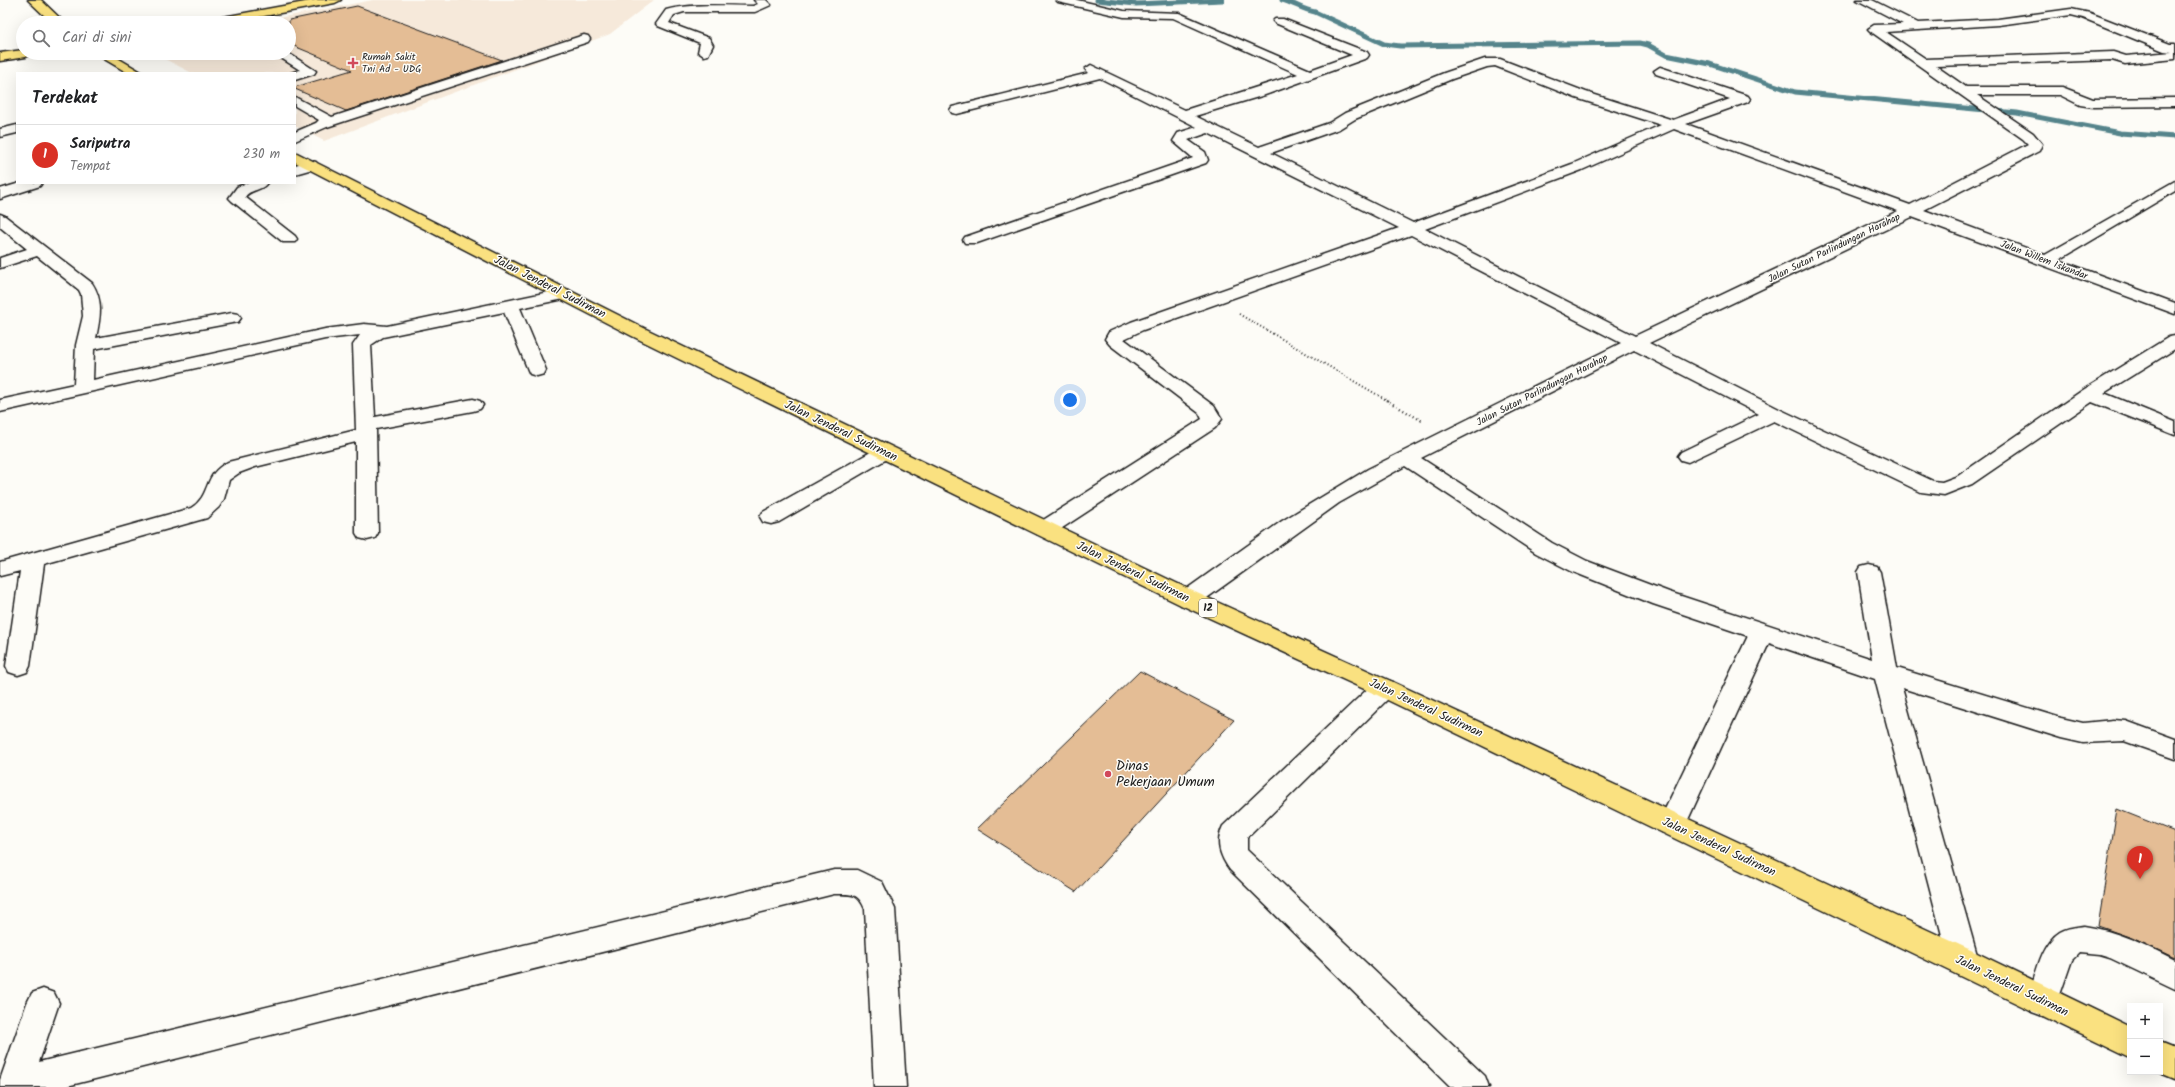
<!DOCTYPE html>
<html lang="id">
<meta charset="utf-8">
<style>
body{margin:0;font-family:Kalam,sans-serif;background:#f2f2f2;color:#202124}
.controls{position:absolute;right:12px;bottom:12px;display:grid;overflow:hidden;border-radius:0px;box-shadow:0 4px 16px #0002}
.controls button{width:36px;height:36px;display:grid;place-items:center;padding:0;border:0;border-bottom:1px solid #e0e0e0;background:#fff;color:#202124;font:20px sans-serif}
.you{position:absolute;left:1070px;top:400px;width:14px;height:14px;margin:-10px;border:3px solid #fff;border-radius:50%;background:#1a73e8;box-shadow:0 0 0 6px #1a73e833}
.badge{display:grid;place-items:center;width:26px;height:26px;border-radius:50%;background:#d93025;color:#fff;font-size:13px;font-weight:700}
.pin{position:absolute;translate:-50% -33px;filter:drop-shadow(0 1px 2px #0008)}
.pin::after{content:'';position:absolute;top:21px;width:14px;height:12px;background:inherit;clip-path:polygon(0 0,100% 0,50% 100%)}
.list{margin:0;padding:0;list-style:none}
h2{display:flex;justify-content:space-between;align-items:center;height:52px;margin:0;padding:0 16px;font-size:17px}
h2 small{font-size:13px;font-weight:400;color:#757577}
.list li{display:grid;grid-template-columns:26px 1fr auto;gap:12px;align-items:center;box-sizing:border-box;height:60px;padding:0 16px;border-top:1px solid #e0e0e0}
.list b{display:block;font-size:15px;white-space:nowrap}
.list p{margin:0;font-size:13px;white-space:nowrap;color:#757577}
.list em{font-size:13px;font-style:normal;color:#757577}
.icon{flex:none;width:22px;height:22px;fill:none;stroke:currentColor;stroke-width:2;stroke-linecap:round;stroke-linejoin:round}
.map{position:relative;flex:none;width:2175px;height:1087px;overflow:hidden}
.search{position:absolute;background:#fff;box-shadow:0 4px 16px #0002;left:16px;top:16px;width:280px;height:44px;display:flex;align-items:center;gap:10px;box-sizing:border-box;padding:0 14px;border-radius:22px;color:#757577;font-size:15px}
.panel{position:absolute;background:#fff;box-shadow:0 4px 16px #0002;left:16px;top:72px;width:280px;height:112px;border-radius:0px}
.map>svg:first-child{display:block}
</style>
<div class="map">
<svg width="2175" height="1087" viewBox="0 0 2175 1087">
<rect width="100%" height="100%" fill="#fdfcf7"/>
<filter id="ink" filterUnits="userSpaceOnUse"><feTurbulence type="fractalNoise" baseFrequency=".025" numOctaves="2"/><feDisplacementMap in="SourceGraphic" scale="8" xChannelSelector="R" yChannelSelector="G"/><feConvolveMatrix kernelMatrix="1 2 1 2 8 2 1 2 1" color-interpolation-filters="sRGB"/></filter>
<g filter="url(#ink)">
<!-- built -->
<path fill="#f6e9da" d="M373 0H654L610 34 324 141 295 126V73H192L153 53H289V23H252Z"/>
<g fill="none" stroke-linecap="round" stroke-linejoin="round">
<!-- stream -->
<g stroke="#54848b" stroke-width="5">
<path d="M1097 0 1136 4 1222 0"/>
<path d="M1282 0C1294 3 1303 10 1315 12L1384 44 1400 46 1640 43 1648 45 1666 55 1710 64 1795 92 2017 113 2120 133 2175 137"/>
</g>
</g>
<!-- building -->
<g fill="#e4bd95" stroke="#1c1c1c">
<path d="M357 6 502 60 346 111 295 89V87L352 70 289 44V20Z"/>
<path d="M1140 671 1234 720 1076 892 977 829Z"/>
<path d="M2117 809 2175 832V958L2132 938 2098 926Z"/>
</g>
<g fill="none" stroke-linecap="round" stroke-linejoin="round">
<defs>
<g id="minor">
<path d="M754 0H766L771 5 755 12H684L674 15 669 23 709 38 713 45 708 55 704 56 698 52 700 43 658 26 656 24 666 10C694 3 725 6 753 6L758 4Z"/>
<path d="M1056 0H1077L1124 11 1179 13 1310 70 1352 55 1275 23 1273 21 1275 19H1283L1367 52 1369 55 1367 58 1265 95 1195 116 1259 147 1329 123 1345 113 1444 73 1485 59H1500L1586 92 1673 120 1730 99 1656 74 1654 71 1660 67 1748 96 1750 99 1748 102 1686 124 1910 205 2028 144 2023 139 1870 31 1868 29 1874 25 1903 24 1857 0H1872L1918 23 1998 19 2071 9 2090 13 2170 44H2175V59L2125 64 2112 60 1936 66 1966 87H2062L2093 99 2175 98V106L2093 107 2080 105 2060 95H1977L2033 133 2042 144 2039 151 1924 210 2045 255 2175 181V191L2059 260 2175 303V314L1912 217 1649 343 1781 410 1933 481 1942 482 1958 476 2083 390 2169 337 2175 336V349L2104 393 2175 422V435L2092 402 1972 484 1944 495 1921 492 1774 421 1688 462 1681 460 1678 456 1681 452 1759 414 1634 350 1421 458 1552 543 1587 561 1669 592 1872 659 1858 572 1861 567 1869 565 1877 567 1880 572 1897 668 2061 718 2083 723 2113 720 2126 721 2175 739V759L2124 741 2083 743 2061 738 1902 688 1979 962 1975 972 1964 975 1953 972 1949 962 1875 679 1769 643 1686 824 1682 832 1672 835 1662 832 1658 824 1748 636 1653 604 1571 571 1536 553 1405 466 1339 503 1197 605 1189 607 1181 605 1177 599 1181 593 1282 521 1368 469 1621 343 1411 235 1143 330 1124 339 1214 406 1222 419 1215 428 1053 534 1045 536 1037 534 1034 529 1037 524 1202 419 1199 413 1110 345 1105 339 1109 332 1131 322 1399 228 1208 133 1188 140 1205 152 1208 160 1206 163 977 243H965L963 240 965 237 1193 158 1173 141 1178 133 1197 127 1100 78 957 114 952 113 950 110 952 107 1089 73 1085 69 1091 65 1185 110 1298 74 1173 18 1124 17 1058 2ZM2071 15 2083 18 2164 51 2172 52 2126 56 2113 52 1926 59 1886 32 1998 25ZM1495 66 1576 98 1661 125 1572 164 1413 223 1271 153 1339 129 1355 119 1452 79 1487 67ZM1674 129 1898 211 1635 336 1425 229 1582 170Z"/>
<path d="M584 35 588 36 590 39 588 42 327 127 295 141V132L316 123 319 120 295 106V97L332 117Z"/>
<path d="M273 53H288L316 71 314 74 295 80V73H291L300 70Z"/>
<path d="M17 125V133L0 137V129Z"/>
<path d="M311 161 316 162 318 165 316 168 295 174V165Z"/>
<path d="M20 183H42L40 186 0 199V189Z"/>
<path d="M247 183H267C262 191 250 189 245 197L295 236 297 239 295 242H283L232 201 229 198 237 187Z"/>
<path d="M0 214 5 216 92 283C104 301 100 318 96 338L232 313 238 314 241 318 238 322 232 323 94 349 93 380 325 329 364 324 387 326 563 289 569 290 572 294 569 298 520 308 546 370 544 374 537 376 530 374 528 370 504 312 383 337 371 345 375 417 473 399 480 401 483 405 480 409 473 411 376 429 378 533 375 538 367 540 359 538 356 533V442L255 467 239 473 229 480 224 499 219 507 207 518 44 564 30 666 27 672 18 675 9 672 6 666 20 571 0 576V562L191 508C212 495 202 475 228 462L356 430 353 345 360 335 325 339 0 412V400L74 384 76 345 83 316 81 294 79 290 37 256 0 268V258L27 249 0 227Z"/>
<path d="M885 446 892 448 895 452 892 456 779 522 771 524 763 522 760 517 763 512 878 448Z"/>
<path d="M1384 679 1393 682 1396 688 1393 694 1247 838V850L1485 1076 1489 1087H1450L1230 870C1220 856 1215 843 1223 826L1375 682Z"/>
<path d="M834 870H857L882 882 895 909 906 1087H874L865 909C858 892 851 894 834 894L63 1087H0V1080L27 1003 32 993 43 989 54 993 59 1003 39 1062Z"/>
<path d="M2084 926C2117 931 2146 945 2175 960V989L2110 958 2100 955 2079 953 2072 960 2054 1012 2043 1016 2032 1012 2027 1002C2035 981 2039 945 2060 932 2067 928 2076 927 2084 926Z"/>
</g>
<g id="major">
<path d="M316 0H341L335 3 226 23H201L207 20Z"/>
<path d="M23 50V53H32L26 57 0 61V53Z"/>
</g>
<g id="highway">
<path d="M28 0H41L65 23H52Z"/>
<path d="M94 53H109L143 73H128Z"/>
<path d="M295 152 644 328 1197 593 1393 682 1975 952 2130 1027V1058L1375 694 1181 605 632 336 295 162Z"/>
<path d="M2160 1042 2175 1048V1079L2158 1072H2160Z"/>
</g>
</defs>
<!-- minor casing -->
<use href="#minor" stroke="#1c1c1c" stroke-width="3"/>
<!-- major casing -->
<use href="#major" stroke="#1c1c1c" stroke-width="3"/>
<!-- highway casing -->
<use href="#highway" stroke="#1c1c1c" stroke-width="3"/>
<!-- path-far1 -->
<path stroke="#1c1c1c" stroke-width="2" stroke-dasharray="1 2.5" stroke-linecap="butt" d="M1239 314 1388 401"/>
<!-- path -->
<path stroke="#1c1c1c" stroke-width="2.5" stroke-dasharray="1 3" stroke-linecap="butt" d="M1386 400 1424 422"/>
<!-- minor -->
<use href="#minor" fill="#fdfcf7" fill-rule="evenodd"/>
<!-- major -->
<use href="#major" fill="#fae180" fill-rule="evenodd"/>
<!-- highway -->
<use href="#highway" fill="#fae180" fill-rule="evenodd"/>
</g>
</g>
<!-- markers -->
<g fill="#d1495b" stroke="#fdfcf7" stroke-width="1.5">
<path d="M351 57h4v4h4v4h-4v4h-4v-4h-4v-4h4z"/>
<circle cx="1108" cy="774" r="4"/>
</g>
<g text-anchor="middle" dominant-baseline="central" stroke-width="3" stroke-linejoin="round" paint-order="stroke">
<!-- far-poi labels -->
<g font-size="10" fill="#1c1c1c" stroke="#fdfcf7" text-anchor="start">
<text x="362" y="57">Rumah Sakit<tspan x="362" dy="12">Tni Ad - UDG</tspan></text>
</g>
<!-- far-street labels -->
<g font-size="10" fill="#1c1c1c" stroke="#fdfcf7">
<text transform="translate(1834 248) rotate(-26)">Jalan Sutan Parlindungan Harahap</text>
<text transform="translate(2044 260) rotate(21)">Jalan Willem Iskandar</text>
<text transform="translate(1542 390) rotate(-27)">Jalan Sutan Parlindungan Harahap</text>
</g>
<!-- shield labels -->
<rect fill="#fdfcf7" stroke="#605f5e" stroke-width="1" x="1199" y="599" width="18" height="18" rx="3"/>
<g font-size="11" font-weight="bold" fill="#1c1c1c">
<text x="1208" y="608">12</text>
</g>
<!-- street labels -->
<g font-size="12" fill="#1c1c1c" stroke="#fdfcf7">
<text transform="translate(550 287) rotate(27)">Jalan Jenderal Sudirman</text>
<text transform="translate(841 431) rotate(26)">Jalan Jenderal Sudirman</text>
<text transform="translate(1133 572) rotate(26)">Jalan Jenderal Sudirman</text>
<text transform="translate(1426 708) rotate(25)">Jalan Jenderal Sudirman</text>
<text transform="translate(1719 847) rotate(25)">Jalan Jenderal Sudirman</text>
<text transform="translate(2012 986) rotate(26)">Jalan Jenderal Sudirman</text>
</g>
<!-- near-poi labels -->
<g font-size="14" fill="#1c1c1c" stroke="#fdfcf7" text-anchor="start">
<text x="1116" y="766">Dinas<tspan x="1116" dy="16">Pekerjaan Umum</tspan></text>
</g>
</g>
</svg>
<div class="controls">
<button>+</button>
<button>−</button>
</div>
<div class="you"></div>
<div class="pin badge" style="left:2140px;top:879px">1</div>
<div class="search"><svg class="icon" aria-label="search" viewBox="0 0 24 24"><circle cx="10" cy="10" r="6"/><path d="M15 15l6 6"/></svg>Cari di sini</div>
<section class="panel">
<h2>Terdekat<small></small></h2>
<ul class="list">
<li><span class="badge">1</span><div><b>Sariputra</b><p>Tempat</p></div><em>230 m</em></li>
</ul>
</section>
</div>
